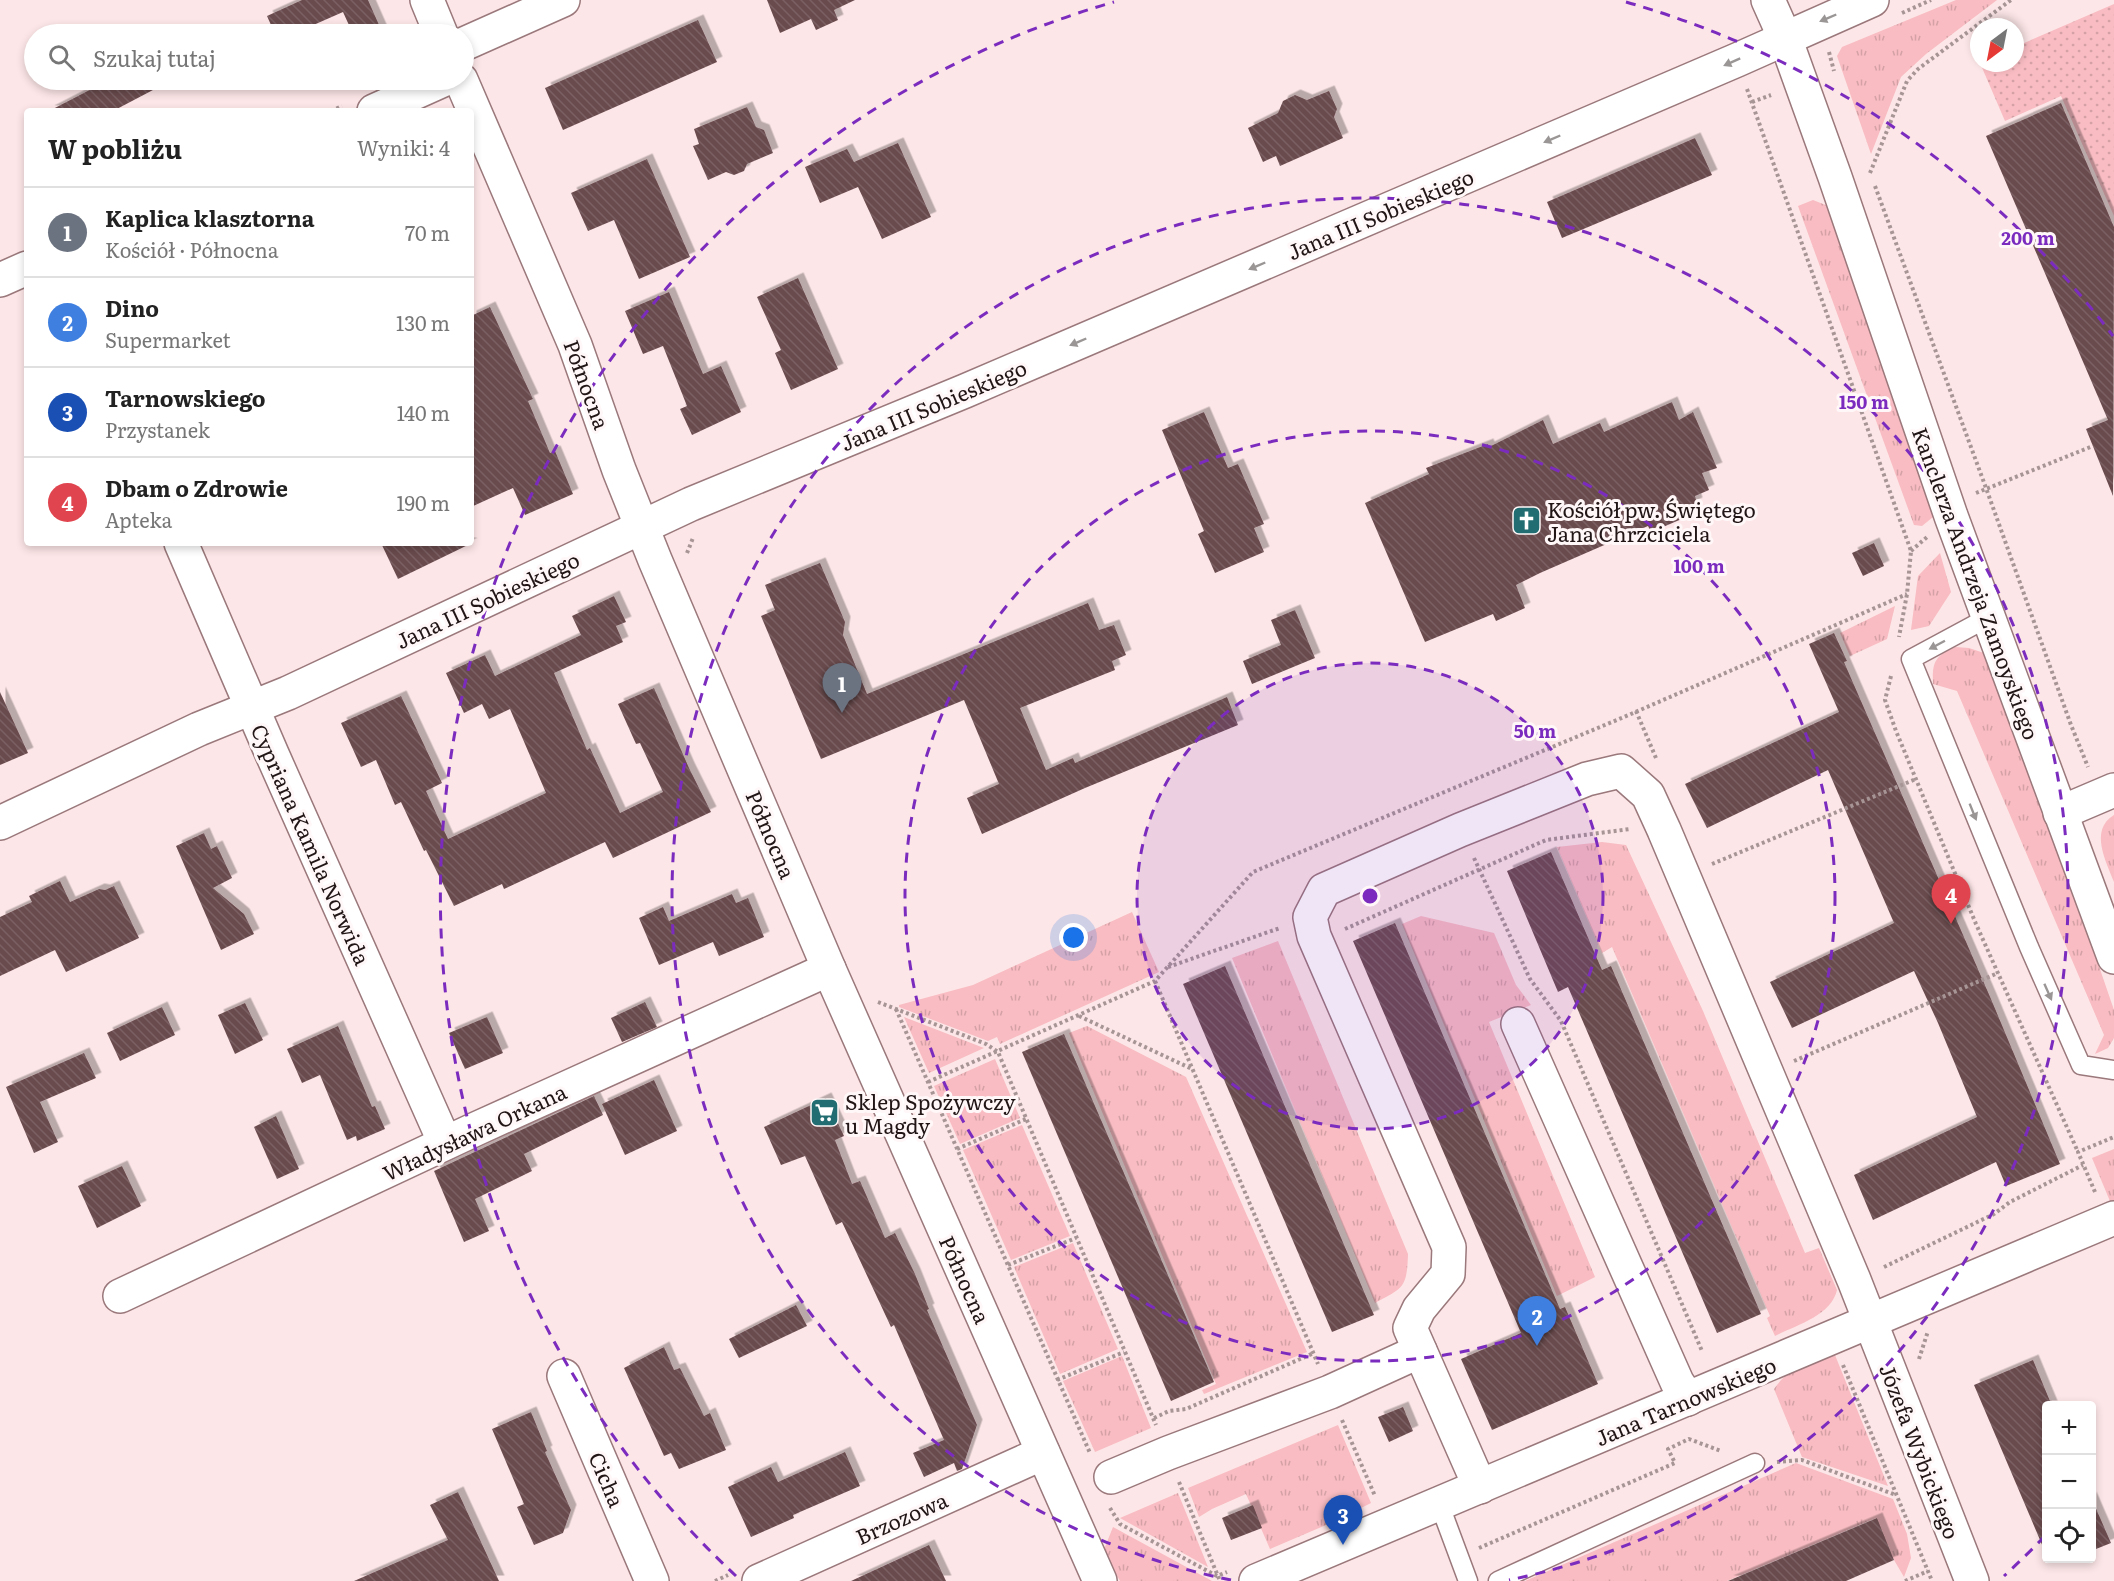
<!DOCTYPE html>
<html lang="pl">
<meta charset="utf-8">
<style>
body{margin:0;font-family:Literata,serif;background:#f6f6f6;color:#222}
.controls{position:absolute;right:18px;bottom:18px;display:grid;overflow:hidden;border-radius:6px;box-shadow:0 3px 9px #0003}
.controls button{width:54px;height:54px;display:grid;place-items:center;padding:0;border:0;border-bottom:2px solid #e0e0e0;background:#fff;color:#222;font:30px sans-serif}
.compass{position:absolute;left:1970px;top:18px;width:54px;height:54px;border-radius:50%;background:#fff;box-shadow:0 3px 9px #0003;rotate:212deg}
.you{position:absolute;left:1074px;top:938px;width:21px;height:21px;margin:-15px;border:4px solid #fff;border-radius:50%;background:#1a73e8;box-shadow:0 0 0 9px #1a73e833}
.badge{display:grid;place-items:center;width:39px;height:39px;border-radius:50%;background:#216d71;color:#fff;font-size:20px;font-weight:700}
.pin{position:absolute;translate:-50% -50px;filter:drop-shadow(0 2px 3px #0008)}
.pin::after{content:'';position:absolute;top:32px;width:21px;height:18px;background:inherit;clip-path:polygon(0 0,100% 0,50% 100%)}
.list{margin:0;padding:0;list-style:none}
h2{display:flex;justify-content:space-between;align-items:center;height:78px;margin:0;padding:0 24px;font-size:26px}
h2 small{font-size:20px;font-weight:400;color:#767676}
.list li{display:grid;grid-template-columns:39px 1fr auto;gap:18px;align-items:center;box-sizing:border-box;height:90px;padding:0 24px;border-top:2px solid #e0e0e0}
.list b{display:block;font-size:22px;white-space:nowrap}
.list p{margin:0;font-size:20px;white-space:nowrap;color:#767676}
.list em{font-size:20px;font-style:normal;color:#767676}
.icon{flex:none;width:33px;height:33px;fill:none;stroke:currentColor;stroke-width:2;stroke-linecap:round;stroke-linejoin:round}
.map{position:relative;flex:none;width:2114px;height:1581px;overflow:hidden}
.search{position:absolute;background:#fff;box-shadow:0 3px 9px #0003;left:24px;top:24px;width:450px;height:66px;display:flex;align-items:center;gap:15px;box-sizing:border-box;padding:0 21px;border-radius:33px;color:#767676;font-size:22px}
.panel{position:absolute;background:#fff;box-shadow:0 3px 9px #0003;left:24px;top:108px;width:450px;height:438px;border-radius:6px}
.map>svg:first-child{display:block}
</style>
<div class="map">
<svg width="2114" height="1581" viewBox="0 0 2114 1581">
<defs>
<pattern id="grass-tufts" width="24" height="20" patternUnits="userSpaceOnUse" patternTransform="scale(1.5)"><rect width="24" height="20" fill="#f8bcc2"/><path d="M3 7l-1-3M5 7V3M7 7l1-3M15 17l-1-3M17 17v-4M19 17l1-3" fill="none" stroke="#d4a1a6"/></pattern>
<pattern id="garden-dots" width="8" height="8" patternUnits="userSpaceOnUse" patternTransform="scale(1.5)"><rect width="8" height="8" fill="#f8bcc2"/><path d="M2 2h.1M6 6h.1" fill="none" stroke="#d4a1a6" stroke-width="1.8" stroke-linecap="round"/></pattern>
<pattern id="building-back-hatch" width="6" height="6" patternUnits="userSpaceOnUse" patternTransform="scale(1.5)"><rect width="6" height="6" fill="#6a4b4e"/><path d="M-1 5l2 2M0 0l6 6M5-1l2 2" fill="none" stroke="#7a6163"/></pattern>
<filter id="shadow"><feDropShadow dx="5.5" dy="-5.5" stdDeviation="0" flood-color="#0004"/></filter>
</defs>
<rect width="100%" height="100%" fill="#fde6e7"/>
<!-- grass -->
<g fill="url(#grass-tufts)">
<path d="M1956 0H1997L1926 54 1901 77 1871 154 1837 56 1842 47Z"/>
<path d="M1813 200 1828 206 1938 513 1922 526 1914 525 1798 206Z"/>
<path d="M1940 553 1951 592 1929 626 1911 630 1918 576Z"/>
<path d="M1895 606 1887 639 1850 656 1840 633Z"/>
<path d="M1955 647 1969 648 1987 654 2067 873 2114 1010V1038L2108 1048 2095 1054 2104 1035 1957 691 1933 684C1932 662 1935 656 1955 647Z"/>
<path d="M2114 815V882C2106 861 2089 830 2114 815Z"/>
<path d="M1602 842 1626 845 1703 1011 1805 1253 1819 1248 1837 1290C1831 1316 1796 1325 1775 1336L1767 1318 1770 1316 1612 947 1602 953 1557 847Z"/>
<path d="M1132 912 1159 972 1000 1044 997 1037 988 1041 899 1007V1005L973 985Z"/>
<path d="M1421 916 1494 933 1516 985 1531 1005 1489 1022 1595 1277 1557 1296 1402 924Z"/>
<path d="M1278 941 1408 1254C1407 1288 1403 1288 1375 1303L1232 958Z"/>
<path d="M904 1017 984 1048 929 1073Z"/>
<path d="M1087 1026 1186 1077 1307 1352 1204 1394 1202 1390 1216 1384 1069 1033Z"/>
<path d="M995 1059 1020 1118 960 1144 934 1086Z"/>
<path d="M1022 1125 1070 1236 1011 1260 963 1150Z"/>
<path d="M2114 1149V1205L2112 1206 2092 1158Z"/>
<path d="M1073 1243 1118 1349 1060 1374 1014 1267Z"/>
<path d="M1835 1355 1888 1486 1802 1457 1774 1389C1791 1365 1808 1363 1835 1355Z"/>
<path d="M1122 1356 1151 1428 1095 1452 1063 1381Z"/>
<path d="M1338 1425 1371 1503 1353 1512 1348 1499 1327 1507 1333 1522 1270 1549 1246 1494 1212 1509 1199 1517 1188 1488Z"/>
<path d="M1796 1463 1893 1499 1907 1534 1911 1558 1904 1577 1894 1560 1876 1518 1727 1581H1525Z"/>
<path d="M1178 1493 1208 1567 1120 1518Z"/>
<path d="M1113 1527 1212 1581H1120L1103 1552Z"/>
</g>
<!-- garden -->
<path fill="url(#garden-dots)" d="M2114 4V216L2061 96 2005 121 1980 63H2015V47Z"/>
<!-- building -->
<g fill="url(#building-back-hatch)" filter="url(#shadow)">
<path d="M302 0H368L383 34H353L343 12 293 34H275L267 16Z"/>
<path d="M767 0H855L834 10 838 20 816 30 811 19 780 33Z"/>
<path d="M698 20 717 62 563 130 545 88Z"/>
<path d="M109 80H172L113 111H49Z"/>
<path d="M1329 91 1337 109 1334 117 1343 138 1280 166 1276 156 1263 162 1248 128 1278 113 1283 101 1295 95 1307 100Z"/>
<path d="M2061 103 2114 227 2113 496 2086 429 2108 420 1986 136Z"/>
<path d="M747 107 756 127 764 130 773 153 747 164 744 171 734 175 726 172 708 180 693 146 699 144 694 129Z"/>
<path d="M1695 138 1712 175 1562 238 1547 202Z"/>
<path d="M898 143 931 217 882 239 858 187 820 203 805 167 847 149 854 162Z"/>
<path d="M647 159 690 257 639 279 614 220 588 231 571 193Z"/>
<path d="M798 278 838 369 791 390 775 353 781 350 757 297Z"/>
<path d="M669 292 703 374 721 366 741 412 692 435 680 409 687 406 663 346 643 354 625 311Z"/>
<path d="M490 307 533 399 528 401 550 453 555 451 573 494 525 515 513 488 471 507V316Z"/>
<path d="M1672 402 1679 420 1693 412 1717 468 1702 473 1709 490 1695 496 1697 503 1688 507 1691 515 1663 527 1662 525 1650 530 1648 526 1540 573 1516 585 1525 608 1496 621 1493 614 1425 642 1365 503 1429 474 1426 468 1488 444 1489 447 1543 420 1553 444 1600 423 1604 432Z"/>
<path d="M1204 412 1228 468 1238 464 1264 524 1254 528 1264 552 1215 573 1198 534 1204 531 1162 430Z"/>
<path d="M381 543H472L398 579Z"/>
<path d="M1874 543 1884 566 1863 576 1852 553Z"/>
<path d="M820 563 845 622 843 635 867 694 1088 603 1099 630 1114 625 1126 655 1112 661 1115 670 1020 708 1046 770 1073 758 1075 763 1227 697 1238 725 1085 788 982 834 967 798 999 784 964 700 821 759 761 616 775 610 765 585Z"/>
<path d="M614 596 626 622 616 626 623 642 554 673 587 750 590 748 620 813 663 792 640 743 636 744 618 704 654 688 689 768 711 812 613 858 605 842 504 889 502 884 454 906 426 850 424 851 401 802 395 805 376 760 361 767 341 723 401 696 442 783 426 791 448 839 546 793 510 709 489 719 482 704 464 713 446 673 485 655 495 676 581 635 572 616Z"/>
<path d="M1295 610 1315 658 1252 684 1243 661 1281 645 1271 620Z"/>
<path d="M1834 633 1847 661 1844 662 1991 999 2060 1164 2006 1186 1996 1162 1873 1220 1854 1175 1977 1117 1938 1023 1914 971 1792 1028 1770 982 1894 923 1828 770 1707 828 1685 784 1839 712 1809 644Z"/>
<path d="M0 692 28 753 0 765Z"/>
<path d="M204 833 211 849 217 846 232 878 213 888 244 914 254 934 221 950 176 846Z"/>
<path d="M1551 852 1602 970 1611 966 1761 1314 1717 1333 1568 987 1558 992 1507 871Z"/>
<path d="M60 881 70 902 99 889 105 890 114 886 139 938 66 972 55 950 0 976V917L32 902 29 896Z"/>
<path d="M732 894 736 903 748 898 764 937 719 956 713 942 659 965 639 918 663 907 669 921Z"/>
<path d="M1395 923 1560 1309 1565 1307 1598 1384 1492 1430 1461 1359 1521 1333 1353 941Z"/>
<path d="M1225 966 1374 1315 1332 1332 1183 984Z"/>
<path d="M645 1002 657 1027 622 1042 611 1018Z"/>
<path d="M245 1003 263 1040 235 1054 218 1015Z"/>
<path d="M162 1007 175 1035 120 1061 107 1033Z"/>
<path d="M487 1017 503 1053 465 1069 449 1033Z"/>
<path d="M338 1026 372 1107 375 1106 385 1129 357 1141 356 1136 347 1140 320 1075 302 1083 287 1049Z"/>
<path d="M1064 1034 1214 1382 1171 1401 1022 1052Z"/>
<path d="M84 1053 96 1078 40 1102 58 1142 34 1153 6 1087Z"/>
<path d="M654 1080 677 1131 625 1155 602 1104Z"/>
<path d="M594 1096 603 1115 524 1154 532 1171 475 1199 489 1231 464 1242 434 1171Z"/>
<path d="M826 1098 844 1136 835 1140 852 1184 860 1181 885 1238 895 1233 915 1274 929 1309 927 1310 977 1425 962 1469 957 1471 954 1463 924 1477 913 1453 944 1440 894 1325 891 1327 842 1222 836 1225 805 1156 781 1165 764 1127Z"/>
<path d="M276 1116 299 1169 277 1179 254 1127Z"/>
<path d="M122 1166 141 1206 97 1228 78 1186Z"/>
<path d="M796 1305 807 1326 739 1358 729 1339Z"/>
<path d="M664 1347 674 1370 680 1368 704 1416 710 1413 726 1450 679 1469 671 1453 664 1456 624 1368Z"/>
<path d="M2033 1360 2052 1406H2046V1554L1974 1385Z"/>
<path d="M1403 1407 1413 1431 1389 1442 1378 1417Z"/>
<path d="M531 1412 547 1451 545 1452 571 1510 563 1533 534 1545 517 1507 524 1504 492 1429Z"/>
<path d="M845 1452 860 1486 793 1515 794 1518 751 1537 728 1487 771 1467 778 1482Z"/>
<path d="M458 1492 499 1581H354L448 1540 430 1505Z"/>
<path d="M2091 1497 2111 1543 2091 1551Z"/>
<path d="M1253 1505 1262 1528 1231 1540 1222 1518Z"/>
<path d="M1877 1518 1894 1560 1846 1581H1728Z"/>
<path d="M929 1545 946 1581H851Z"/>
</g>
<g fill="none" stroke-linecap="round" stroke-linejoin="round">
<defs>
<g id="lane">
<path d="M1989 617 1911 659 2029 947 2081 1065 2114 1070"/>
<path d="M1439 1503 1468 1581"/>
<path d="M1498 1581 1755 1463"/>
</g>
<g id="street">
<path d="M464 44 563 0"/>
<path d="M374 111 443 80"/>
<path d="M0 280 27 268"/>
<path d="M181 543 272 754 445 1143"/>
<path d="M2060 813 2114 790"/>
<path d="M0 823 199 729 288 693 691 504 965 391 1737 60 1872 0"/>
<path d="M1518 1024 1677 1382 1688 1399"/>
<path d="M120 1296 478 1128 829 969"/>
<path d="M564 1376 652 1581"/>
<path d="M1111 1477 1168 1453 1330 1392 1420 1351"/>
<path d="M1480 1487 1410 1328 1419 1309 1448 1274 1449 1247 1314 936 1310 917 1324 890 1460 830 1587 779 1621 771 1648 795 1664 830 1854 1280 1972 1581"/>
<path d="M759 1581 1043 1453"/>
<path d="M1256 1581 2114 1218"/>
</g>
<g id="secondary">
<path d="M427 0 441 34"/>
<path d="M1768 0 1785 38 1835 177 1951 516 2114 957"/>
<path d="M461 80 575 345 619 470 655 560 829 969 1100 1581"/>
</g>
</defs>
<!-- lane casing -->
<use href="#lane" stroke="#9a787b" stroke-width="21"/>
<!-- street casing -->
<use href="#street" stroke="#9a787b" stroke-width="36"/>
<!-- secondary casing -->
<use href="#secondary" stroke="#9a787b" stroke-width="36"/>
<!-- path -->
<g stroke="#a79596" stroke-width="4" stroke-dasharray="3 3" stroke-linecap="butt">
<path d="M1902 13 1931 0"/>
<path d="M1829 52 1834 71"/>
<path d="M1747 89 1911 551 1907 594 1899 637"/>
<path d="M1752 102 1771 95"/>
<path d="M331 111 342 106"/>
<path d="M1870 173 1907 81 1918 69 2011 0"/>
<path d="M1875 186 1986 488 2071 725 2088 767"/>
<path d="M1976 493 2093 446"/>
<path d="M1911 551 1927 537"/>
<path d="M687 553 693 538"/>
<path d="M1891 676 1885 700 1896 731 1976 924 2078 1152"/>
<path d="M1636 711 1656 758"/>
<path d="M1474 858 1530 979 1561 1021 1702 1351"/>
<path d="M1712 864 1916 779"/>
<path d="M1345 929 1546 840 1630 829"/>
<path d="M1168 967 1280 928"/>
<path d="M1155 981 1318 1364"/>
<path d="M878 1002 986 1044 998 1052 1156 1425"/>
<path d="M896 1009 1090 1453"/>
<path d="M1079 1016 1192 1069"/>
<path d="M1794 1061 1998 973"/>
<path d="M928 1082 1155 981 1253 872 1624 717 1907 594"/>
<path d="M957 1149 1026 1119"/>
<path d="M2095 1192 2078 1152 2114 1137"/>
<path d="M1008 1265 1076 1238"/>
<path d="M1884 1267 1994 1214 2010 1202 2083 1165"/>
<path d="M1919 1359 1928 1331"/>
<path d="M1843 1365 1932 1581"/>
<path d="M1057 1380 1124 1352"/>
<path d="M1154 1418 1169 1411 1186 1409 1314 1353"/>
<path d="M1342 1420 1375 1496"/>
<path d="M1777 1462 1802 1460 1896 1495"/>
<path d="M1179 1482 1220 1581"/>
<path d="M1110 1508 1120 1524 1217 1576 1227 1572"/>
<path d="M1479 1548 1675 1463 1668 1449 1689 1439 1721 1451"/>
<path d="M715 1581 728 1575"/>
<path d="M1905 1581 1928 1571"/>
</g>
<!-- lane -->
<use href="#lane" stroke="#fff" stroke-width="18"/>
<!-- street -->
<use href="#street" stroke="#fff" stroke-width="33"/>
<!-- secondary -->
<use href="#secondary" stroke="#fff" stroke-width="33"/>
</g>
<!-- one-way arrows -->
<defs><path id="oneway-solid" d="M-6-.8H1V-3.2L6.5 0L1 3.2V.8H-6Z" transform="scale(1.5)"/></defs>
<g fill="#9b9696">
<use href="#oneway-solid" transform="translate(1828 18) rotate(157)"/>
<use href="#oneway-solid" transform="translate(1732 62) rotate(156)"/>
<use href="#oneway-solid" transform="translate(1552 139) rotate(157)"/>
<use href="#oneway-solid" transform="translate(1257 266) rotate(157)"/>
<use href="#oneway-solid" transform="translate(1078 342) rotate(157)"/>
<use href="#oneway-solid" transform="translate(1937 645) rotate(152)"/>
<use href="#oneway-solid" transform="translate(1973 812) rotate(68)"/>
<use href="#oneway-solid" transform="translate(2048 992) rotate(66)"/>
</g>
<!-- distance rings -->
<circle cx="1370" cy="896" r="233" fill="#7b2cbf" fill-opacity=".12"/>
<g fill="none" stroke="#7b2cbf" stroke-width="3" stroke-dasharray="10 8">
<circle cx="1370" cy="896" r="233"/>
<circle cx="1370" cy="896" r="465"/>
<path d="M1231 1580A698 698 0 1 1 1509 1580"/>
<path d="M2045 1536A930 930 0 0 1 2004 1576M736 1576A930 930 0 0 1 1114 2M1626 2A930 930 0 0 1 2113 336"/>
</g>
<!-- icons -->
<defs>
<symbol id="church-square" viewBox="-11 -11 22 22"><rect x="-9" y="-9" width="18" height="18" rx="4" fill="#216d71" stroke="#fff7f8"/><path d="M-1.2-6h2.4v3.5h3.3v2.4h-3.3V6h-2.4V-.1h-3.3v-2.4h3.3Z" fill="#fff"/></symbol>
<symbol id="supermarket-square" viewBox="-11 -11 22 22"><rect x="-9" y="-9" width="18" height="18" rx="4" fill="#216d71" stroke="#fff7f8"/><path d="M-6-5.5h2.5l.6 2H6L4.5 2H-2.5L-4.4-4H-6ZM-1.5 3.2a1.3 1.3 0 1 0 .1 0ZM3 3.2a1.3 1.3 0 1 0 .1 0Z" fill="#fff"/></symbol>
</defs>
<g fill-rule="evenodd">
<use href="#church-square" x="1510" y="504" width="33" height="33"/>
<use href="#supermarket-square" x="808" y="1096" width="33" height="33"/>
</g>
<g text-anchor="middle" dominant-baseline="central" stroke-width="6" stroke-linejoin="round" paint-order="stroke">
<!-- street labels -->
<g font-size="21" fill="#211516" stroke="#fff7f8">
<text transform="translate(1380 213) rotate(-23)">Jana III Sobieskiego</text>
<text transform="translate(588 384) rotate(70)">Północna</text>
<text transform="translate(933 404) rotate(-23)">Jana III Sobieskiego</text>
<text transform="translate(1977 583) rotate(70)">Kanclerza Andrzeja Zamoyskiego</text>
<text transform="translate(487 599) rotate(-25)">Jana III Sobieskiego</text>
<text transform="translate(772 834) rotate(67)">Północna</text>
<text transform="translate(312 844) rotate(66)">Cypriana Kamila Norwida</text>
<text transform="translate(474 1131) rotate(-25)">Władysława Orkana</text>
<text transform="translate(966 1279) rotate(66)">Północna</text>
<text transform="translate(1685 1400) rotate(-23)">Jana Tarnowskiego</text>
<text transform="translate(1921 1451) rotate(69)">Józefa Wybickiego</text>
<text transform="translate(608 1479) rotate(67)">Cicha</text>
<text transform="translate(901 1517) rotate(-24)">Brzozowa</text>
</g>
<!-- poi labels -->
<g font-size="21" fill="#211516" stroke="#fff7f8" text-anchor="start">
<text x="1547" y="508">Kościół pw. Świętego<tspan x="1547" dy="24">Jana Chrzciciela</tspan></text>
<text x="845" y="1100">Sklep Spożywczy<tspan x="845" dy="24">u Magdy</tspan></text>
</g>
</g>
<circle cx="1370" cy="896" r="9" fill="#7b2cbf" stroke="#fff7f8" stroke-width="3"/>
<g font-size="18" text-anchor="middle" font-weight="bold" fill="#7b2cbf" stroke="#fff7f8" stroke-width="6" stroke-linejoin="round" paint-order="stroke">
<text x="2028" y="245">200 m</text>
<text x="1864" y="409">150 m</text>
<text x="1699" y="573">100 m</text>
<text x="1535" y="738">50 m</text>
</g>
</svg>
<div class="controls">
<button>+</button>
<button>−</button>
<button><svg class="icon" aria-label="locate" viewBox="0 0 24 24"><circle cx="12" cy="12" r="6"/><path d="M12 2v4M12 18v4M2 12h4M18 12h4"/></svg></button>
</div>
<svg class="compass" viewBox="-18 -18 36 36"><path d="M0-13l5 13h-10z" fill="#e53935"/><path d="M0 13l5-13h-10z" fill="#767676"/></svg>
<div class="you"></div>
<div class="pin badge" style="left:842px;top:713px;background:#6b7280">1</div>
<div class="pin badge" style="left:1537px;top:1346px;background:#3f7fe0">2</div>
<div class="pin badge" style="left:1343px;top:1545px;background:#1a4fb4">3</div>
<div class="pin badge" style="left:1951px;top:924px;background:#e0444e">4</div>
<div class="search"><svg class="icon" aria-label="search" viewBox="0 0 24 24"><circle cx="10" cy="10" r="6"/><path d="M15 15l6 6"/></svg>Szukaj tutaj</div>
<section class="panel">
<h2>W pobliżu<small>Wyniki: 4</small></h2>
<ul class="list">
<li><span class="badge" style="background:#6b7280">1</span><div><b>Kaplica klasztorna</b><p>Kościół · Północna</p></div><em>70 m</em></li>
<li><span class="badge" style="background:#3f7fe0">2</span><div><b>Dino</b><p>Supermarket</p></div><em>130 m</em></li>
<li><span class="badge" style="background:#1a4fb4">3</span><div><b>Tarnowskiego</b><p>Przystanek</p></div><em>140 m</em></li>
<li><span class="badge" style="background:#e0444e">4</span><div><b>Dbam o Zdrowie</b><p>Apteka</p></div><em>190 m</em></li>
</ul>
</section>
</div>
